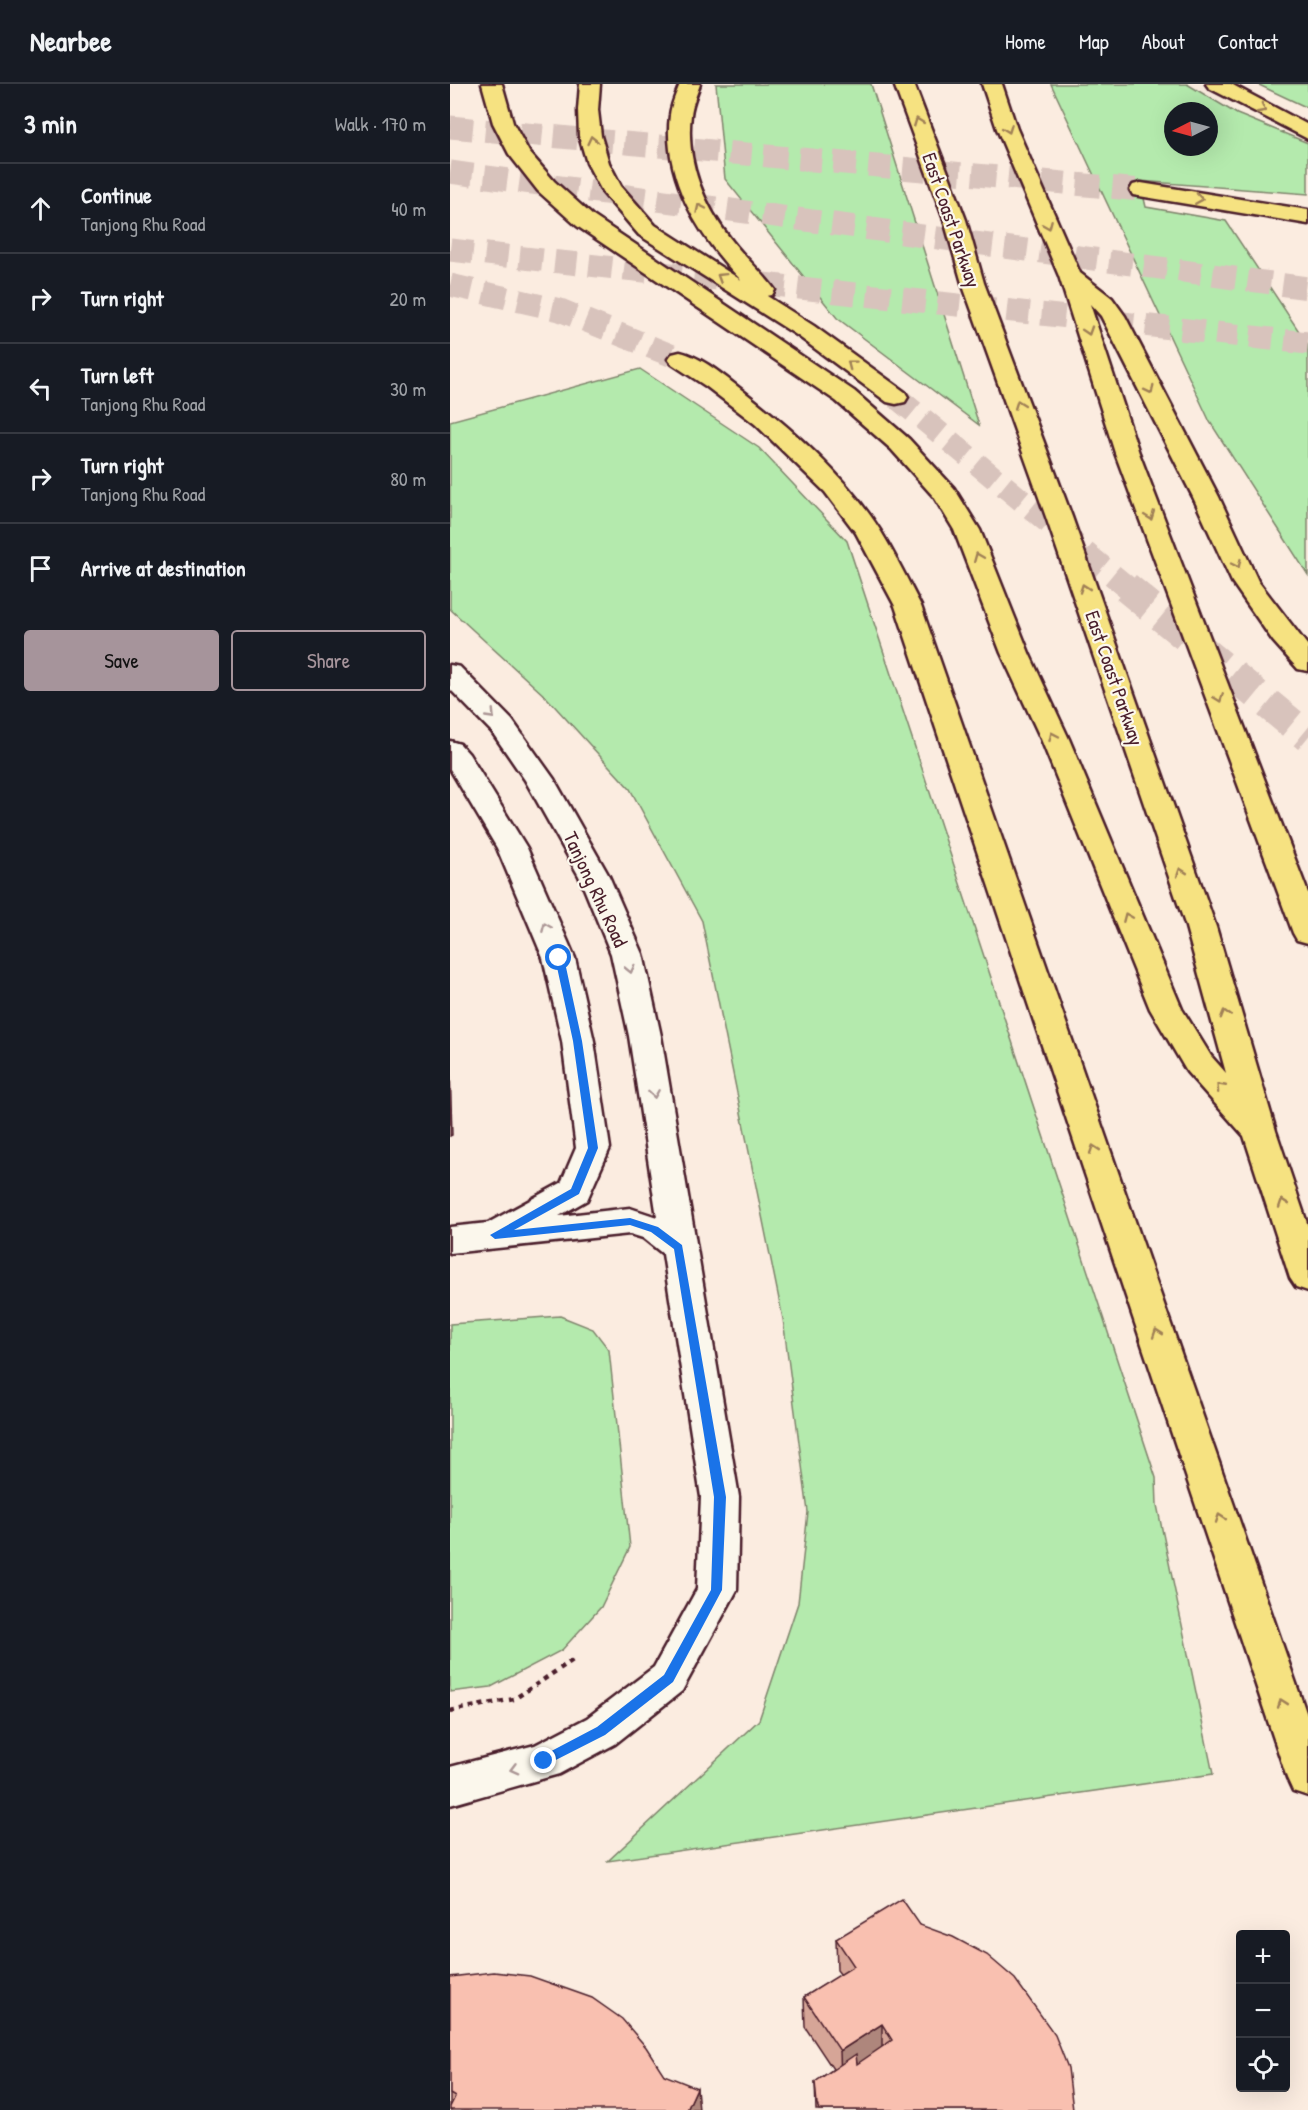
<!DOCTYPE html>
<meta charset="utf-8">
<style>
body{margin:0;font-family:"Patrick Hand",sans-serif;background:#20242c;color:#f1f3f6}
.controls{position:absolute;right:18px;bottom:18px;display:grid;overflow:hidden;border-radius:6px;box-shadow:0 6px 24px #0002}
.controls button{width:54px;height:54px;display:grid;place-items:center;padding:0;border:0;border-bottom:2px solid #363941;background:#171b24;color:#f1f3f6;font:30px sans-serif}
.compass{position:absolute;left:714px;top:18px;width:54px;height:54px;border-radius:50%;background:#171b24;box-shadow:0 6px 24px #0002;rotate:264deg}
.stop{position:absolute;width:18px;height:18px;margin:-14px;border:4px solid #1a73e8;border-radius:50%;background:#fff}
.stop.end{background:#1a73e8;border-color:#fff;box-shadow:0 2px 6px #0008}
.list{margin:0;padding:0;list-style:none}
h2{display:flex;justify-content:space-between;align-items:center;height:78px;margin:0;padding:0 24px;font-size:26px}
h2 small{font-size:20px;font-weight:400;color:#9ea1a6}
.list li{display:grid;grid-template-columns:39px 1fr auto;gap:18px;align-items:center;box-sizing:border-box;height:90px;padding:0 24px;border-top:2px solid #363941}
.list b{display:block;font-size:22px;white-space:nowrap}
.list p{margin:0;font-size:20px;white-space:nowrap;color:#9ea1a6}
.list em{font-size:20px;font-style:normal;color:#9ea1a6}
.actions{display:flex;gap:12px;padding:18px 24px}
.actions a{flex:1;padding:14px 0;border:2px solid #a6949b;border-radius:6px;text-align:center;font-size:21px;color:#a6949b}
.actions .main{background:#a6949b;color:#111}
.icon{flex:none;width:33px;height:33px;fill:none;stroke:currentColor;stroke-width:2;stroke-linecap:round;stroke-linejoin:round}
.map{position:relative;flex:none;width:858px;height:2026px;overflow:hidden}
header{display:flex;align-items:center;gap:36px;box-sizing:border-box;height:84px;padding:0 30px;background:#171b24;border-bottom:2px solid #363941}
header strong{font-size:28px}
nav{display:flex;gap:33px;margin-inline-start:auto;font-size:21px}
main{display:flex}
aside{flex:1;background:#171b24}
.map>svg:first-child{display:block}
</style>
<header>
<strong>Nearbee</strong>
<nav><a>Home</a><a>Map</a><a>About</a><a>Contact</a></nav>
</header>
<main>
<aside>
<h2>3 min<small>Walk · 170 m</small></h2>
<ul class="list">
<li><svg class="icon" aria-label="ahead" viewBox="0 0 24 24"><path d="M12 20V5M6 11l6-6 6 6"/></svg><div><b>Continue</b><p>Tanjong Rhu Road</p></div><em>40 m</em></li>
<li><svg class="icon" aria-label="right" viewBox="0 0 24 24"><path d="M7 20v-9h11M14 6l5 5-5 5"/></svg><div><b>Turn right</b></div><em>20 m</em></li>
<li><svg class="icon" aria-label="left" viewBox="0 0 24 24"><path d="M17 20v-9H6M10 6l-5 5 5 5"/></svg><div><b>Turn left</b><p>Tanjong Rhu Road</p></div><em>30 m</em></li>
<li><svg class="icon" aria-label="right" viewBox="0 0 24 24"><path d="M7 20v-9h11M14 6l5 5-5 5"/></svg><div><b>Turn right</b><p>Tanjong Rhu Road</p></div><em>80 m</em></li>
<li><svg class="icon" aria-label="arrive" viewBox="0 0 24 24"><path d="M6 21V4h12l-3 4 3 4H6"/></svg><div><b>Arrive at destination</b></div></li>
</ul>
<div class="actions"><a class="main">Save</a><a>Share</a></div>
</aside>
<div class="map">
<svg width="858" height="2026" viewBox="0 0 858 2026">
<rect width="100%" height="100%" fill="#fbece0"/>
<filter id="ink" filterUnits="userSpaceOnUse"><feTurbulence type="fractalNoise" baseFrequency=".0167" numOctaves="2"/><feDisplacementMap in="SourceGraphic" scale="12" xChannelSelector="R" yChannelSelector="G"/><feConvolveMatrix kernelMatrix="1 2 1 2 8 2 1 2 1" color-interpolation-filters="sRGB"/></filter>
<g filter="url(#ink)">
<!-- green -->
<g fill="#b4eaad" stroke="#7f846c" stroke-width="1.5" fill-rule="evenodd">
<path d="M266 0H421L529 341 387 234 275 95Z"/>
<path d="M601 0H737L787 30 858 59V110L690 97 696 123 776 137 858 261V491L760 338ZM723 27H759V63H723Z"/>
<path d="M807 0H858V24Z"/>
<path d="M190 285 309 364 397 457 706 1394 707 1421 763 1690 158 1777 309 1636 348 1519 358 1428 333 1235 252 837 180 705 97 614 0 525V337Z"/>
<path d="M110 1232 143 1245 159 1266 180 1463 151 1523 112 1566 41 1603 0 1608V1240Z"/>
</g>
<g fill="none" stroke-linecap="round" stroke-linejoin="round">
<!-- highway-tunnel-far1 -->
<g stroke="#d8c3bc" stroke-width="23" stroke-dasharray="23 12" stroke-linecap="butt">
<path d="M0 43 691 106"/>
<path d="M0 88 858 204"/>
<path d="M0 166 858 259"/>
<path d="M0 201 110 226 230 275"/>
<path d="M446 313 678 504"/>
</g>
<!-- highway-tunnel -->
<path stroke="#d8c3bc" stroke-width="31" stroke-dasharray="31 15" stroke-linecap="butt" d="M676 503 858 653"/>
<defs>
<path id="minor" d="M0 581 10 583 62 636 104 695 159 792 193 870 211 952 289 1413 287 1506 232 1607 165 1660 109 1690 0 1721V1683L85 1661 137 1634 204 1583 247 1505 251 1413 213 1170 193 1154 180 1150 0 1169V1143L38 1139 111 1099 126 1064 112 957 93 874 47 764 0 685V657L10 660 19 670 77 764 125 874 144 957 160 1064 137 1116 109 1132 180 1124 207 1133 179 952 161 870 129 792 75 696 42 648 0 605Z"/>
<g id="highway">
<path d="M32 0H52L63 39 79 68 104 97 143 132 404 307 459 355 504 404 530 446 579 569 619 655 732 925 761 972 776 989 736 843 596 433 512 199 494 136 444 0H464L516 136 534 199 622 433 766 843 826 1047 858 1142V1207L846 1203 840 1194 794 1052 737 988 700 925 591 655 551 569 504 446 484 413 441 365 386 317 127 142 88 107 59 70 43 39Z"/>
<path d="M130 0H150L148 26 151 52 159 79 171 102 205 141 291 196C249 153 212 93 220 31 221 21 226 10 230 0H250C247 10 242 20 241 31 235 77 254 122 283 158 296 175 313 189 325 206L322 211 317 212 364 242 455 308 458 313 455 318 446 320 437 318 348 252 189 151 153 109 137 79 129 52 128 26Z"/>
<path d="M532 0H552L567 45 630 189 662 214 675 232 769 413 808 497 858 562V587L848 585 823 557 782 498 743 413 651 232 640 220 689 369 858 809V859L847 856 843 849 665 369 609 192 547 45Z"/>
<path d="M756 0H781L858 41V55L759 4Z"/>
<path d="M691 99 858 126V140L683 111 680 106 683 101Z"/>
<path d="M230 268C252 273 274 292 292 306 342 345 395 391 430 446 445 470 458 497 471 522L858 1634V1712L843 1707 837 1694 445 522 406 449 375 408 305 340 257 303 222 280 218 275 222 270Z"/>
</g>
</defs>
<!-- minor casing -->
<use href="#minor" stroke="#4a1f2b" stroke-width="5"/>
<!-- highway casing -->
<use href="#highway" stroke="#4a1f2b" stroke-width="5"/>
<!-- path -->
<path stroke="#4a1f2b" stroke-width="4.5" stroke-dasharray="5 5" stroke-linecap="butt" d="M0 1627 64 1615 126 1574"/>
<!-- minor -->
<use href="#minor" fill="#fbf7ec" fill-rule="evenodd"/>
<!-- highway -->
<use href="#highway" fill="#f6e281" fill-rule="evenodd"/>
</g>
<!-- wall -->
<g fill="#d6a597" stroke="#4a1f2b" stroke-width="1.5">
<path d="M470 1841 623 2026H366L365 1998 383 1985 355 1943 354 1913 391 1891 387 1886 386 1855Z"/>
<path d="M0 1893 214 1991 0 2026Z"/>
</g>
<!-- shaded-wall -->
<g fill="#ae867b" stroke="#4a1f2b" stroke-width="1.5">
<path d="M0 981 2 1051 0 1052Z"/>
<path d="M432 1940V1970L391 1996 390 1967Z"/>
<path d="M247 2004 249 2026H237Z"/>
</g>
<!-- building -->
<g fill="#f9c0b0" stroke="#4a1f2b" stroke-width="1.5">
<path d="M452 1815 470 1841 503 1853 537 1871 565 1895 605 1951 618 1984 623 2026H369L367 2020 365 1998 406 1970 407 1980 442 1956 432 1940 390 1967 354 1913 404 1882 386 1855Z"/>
<path d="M44 1888 80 1892 142 1914 172 1935 196 1963 214 1991 247 2004 237 2026H0V2023L5 2013 0 2010V1893Z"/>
</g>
<!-- one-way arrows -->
<defs><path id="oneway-chevron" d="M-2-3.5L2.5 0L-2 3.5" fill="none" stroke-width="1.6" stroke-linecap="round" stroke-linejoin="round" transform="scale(1.5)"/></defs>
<g stroke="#a08056">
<use href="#oneway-chevron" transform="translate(812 25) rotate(28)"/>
<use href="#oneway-chevron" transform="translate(468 38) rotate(-111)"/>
<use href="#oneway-chevron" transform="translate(558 45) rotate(69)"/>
<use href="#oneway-chevron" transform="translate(142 56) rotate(-103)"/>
<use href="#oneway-chevron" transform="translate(749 115) rotate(9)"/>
<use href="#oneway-chevron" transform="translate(250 124) rotate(-115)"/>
<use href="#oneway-chevron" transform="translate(598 141) rotate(67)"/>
<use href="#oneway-chevron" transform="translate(271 193) rotate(-148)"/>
<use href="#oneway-chevron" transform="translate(638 247) rotate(72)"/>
<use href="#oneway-chevron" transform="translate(401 280) rotate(-143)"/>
<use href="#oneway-chevron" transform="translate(700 306) rotate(63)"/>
<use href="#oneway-chevron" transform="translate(569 320) rotate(-110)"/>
<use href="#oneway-chevron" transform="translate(700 432) rotate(69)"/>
<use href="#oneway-chevron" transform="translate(528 473) rotate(-112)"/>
<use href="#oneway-chevron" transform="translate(787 480) rotate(65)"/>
<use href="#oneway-chevron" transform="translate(634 504) rotate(-109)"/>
<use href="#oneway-chevron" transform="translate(769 614) rotate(69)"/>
<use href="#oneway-chevron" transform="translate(603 652) rotate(-115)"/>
<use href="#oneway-chevron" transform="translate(731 788) rotate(-109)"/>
<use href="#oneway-chevron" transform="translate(677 833) rotate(-113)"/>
<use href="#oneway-chevron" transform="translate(775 930) rotate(-106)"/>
<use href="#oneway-chevron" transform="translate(770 1003) rotate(-132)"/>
<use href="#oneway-chevron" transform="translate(644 1065) rotate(-109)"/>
<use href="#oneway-chevron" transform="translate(833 1119) rotate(-109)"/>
<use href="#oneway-chevron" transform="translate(707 1249) rotate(-109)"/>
<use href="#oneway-chevron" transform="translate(770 1434) rotate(-109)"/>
<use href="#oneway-chevron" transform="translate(832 1619) rotate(-109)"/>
</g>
<g stroke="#ab9695">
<use href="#oneway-chevron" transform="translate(41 631) rotate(46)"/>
<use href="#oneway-chevron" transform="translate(96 843) rotate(-113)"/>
<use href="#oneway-chevron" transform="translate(180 885) rotate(77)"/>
<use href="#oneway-chevron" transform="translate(204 1010) rotate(81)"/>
<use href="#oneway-chevron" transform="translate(64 1685) rotate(165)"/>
</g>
</g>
<!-- route -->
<path fill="#1a73e8" d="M109 871 114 874 132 957 148 1064 129 1110 64 1146 180 1134 208 1143 232 1161 276 1413 272 1506 223 1598 155 1651 94 1682 88 1677 90 1673 147 1643 214 1591 261 1506 264 1413 224 1165 201 1148 180 1141 45 1155 40 1151 121 1105 138 1064 123 957 105 874Z"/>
<g text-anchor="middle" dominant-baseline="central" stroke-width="4.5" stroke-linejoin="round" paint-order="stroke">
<!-- street labels -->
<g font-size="20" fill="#4a1f2b" stroke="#fbf7ec">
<text transform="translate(502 136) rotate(71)">East Coast Parkway</text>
<text transform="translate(665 594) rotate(71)">East Coast Parkway</text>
<text transform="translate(146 805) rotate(65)">Tanjong Rhu Road</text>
</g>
</g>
</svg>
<div class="controls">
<button>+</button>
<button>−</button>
<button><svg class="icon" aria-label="locate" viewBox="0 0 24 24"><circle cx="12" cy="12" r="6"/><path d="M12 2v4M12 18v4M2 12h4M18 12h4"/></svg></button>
</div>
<svg class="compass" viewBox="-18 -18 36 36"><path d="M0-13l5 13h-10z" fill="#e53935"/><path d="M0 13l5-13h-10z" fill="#9ea1a6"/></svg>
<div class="stop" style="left:109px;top:874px"></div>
<div class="stop end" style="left:94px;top:1677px"></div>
</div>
</main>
